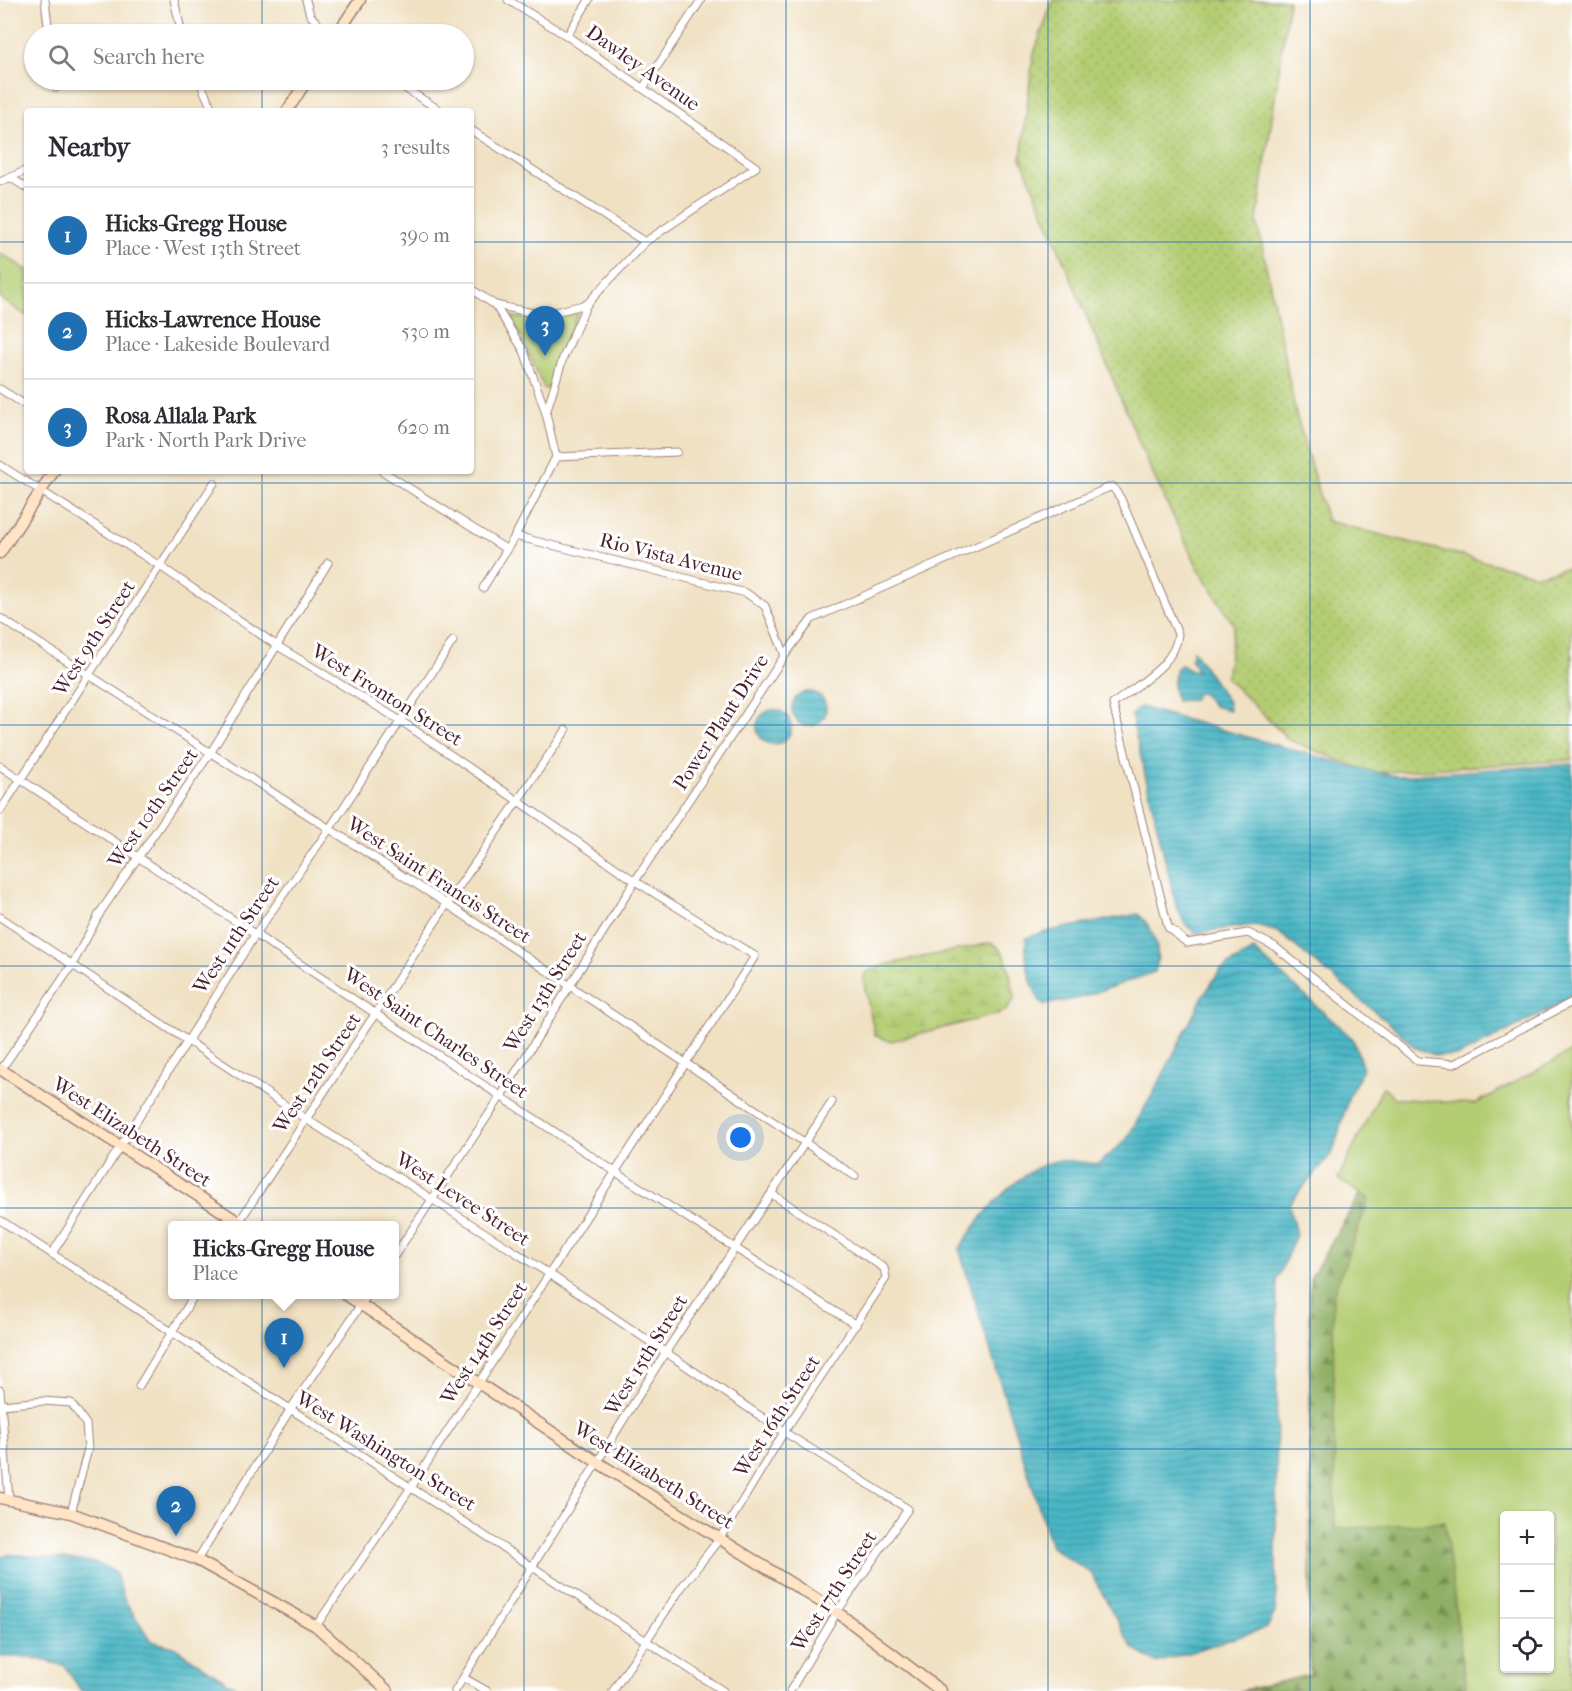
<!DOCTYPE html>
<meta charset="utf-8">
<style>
body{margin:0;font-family:"IM FELL French Canon",serif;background:#f7f7f7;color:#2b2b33}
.controls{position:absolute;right:18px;bottom:18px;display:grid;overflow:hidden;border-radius:6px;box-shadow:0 2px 4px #0004}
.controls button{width:54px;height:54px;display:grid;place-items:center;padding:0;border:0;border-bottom:2px solid #e1e1e2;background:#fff;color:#2b2b33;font:30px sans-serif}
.you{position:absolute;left:741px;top:1138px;width:21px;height:21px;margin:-15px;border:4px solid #fff;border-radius:50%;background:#1a73e8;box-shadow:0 0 0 9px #1a73e833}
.badge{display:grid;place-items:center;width:39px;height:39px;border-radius:50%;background:#1f6fb2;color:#fff;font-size:20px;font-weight:700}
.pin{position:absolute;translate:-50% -50px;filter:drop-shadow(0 2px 3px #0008)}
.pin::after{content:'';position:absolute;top:32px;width:21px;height:18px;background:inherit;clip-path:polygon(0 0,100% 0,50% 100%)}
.popup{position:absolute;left:168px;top:1221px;width:231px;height:78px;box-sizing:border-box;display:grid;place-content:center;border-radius:6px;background:#fff;filter:drop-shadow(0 2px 4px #0005);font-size:20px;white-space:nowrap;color:#7c7c81}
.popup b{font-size:22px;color:#2b2b33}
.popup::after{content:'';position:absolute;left:50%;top:100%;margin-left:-12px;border:12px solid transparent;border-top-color:#fff}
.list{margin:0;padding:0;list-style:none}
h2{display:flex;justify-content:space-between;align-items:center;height:78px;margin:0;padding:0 24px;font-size:26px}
h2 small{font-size:20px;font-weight:400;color:#7c7c81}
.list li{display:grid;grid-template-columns:39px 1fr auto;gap:18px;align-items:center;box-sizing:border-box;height:96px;padding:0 24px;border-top:2px solid #e1e1e2}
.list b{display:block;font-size:22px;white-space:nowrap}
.list p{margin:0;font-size:20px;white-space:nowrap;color:#7c7c81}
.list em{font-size:20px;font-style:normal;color:#7c7c81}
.icon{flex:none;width:33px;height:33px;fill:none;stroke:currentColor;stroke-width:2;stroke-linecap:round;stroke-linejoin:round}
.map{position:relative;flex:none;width:1572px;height:1691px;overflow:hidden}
.search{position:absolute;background:#fff;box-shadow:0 2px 4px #0004;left:24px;top:24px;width:450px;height:66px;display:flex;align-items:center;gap:15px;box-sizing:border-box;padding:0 21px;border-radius:33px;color:#7c7c81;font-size:22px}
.panel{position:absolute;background:#fff;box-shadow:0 2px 4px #0004;left:24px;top:108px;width:450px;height:366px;border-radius:6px}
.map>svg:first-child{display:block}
</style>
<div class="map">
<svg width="1572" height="1691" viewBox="0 0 1572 1691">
<defs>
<pattern id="grass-dots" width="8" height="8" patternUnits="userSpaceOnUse" patternTransform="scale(1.5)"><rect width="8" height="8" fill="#b4cd73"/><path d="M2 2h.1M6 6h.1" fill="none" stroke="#9cb064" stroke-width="1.8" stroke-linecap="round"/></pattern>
<pattern id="forest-firs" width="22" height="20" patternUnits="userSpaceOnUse" patternTransform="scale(1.5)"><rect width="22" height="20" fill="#8fb065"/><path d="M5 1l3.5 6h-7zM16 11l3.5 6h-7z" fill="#778f53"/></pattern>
<pattern id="wetland-marsh" width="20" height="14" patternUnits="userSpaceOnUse" patternTransform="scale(1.5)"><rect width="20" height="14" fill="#b4cd73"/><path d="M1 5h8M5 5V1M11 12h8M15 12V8" fill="none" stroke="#9cb064"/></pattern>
<pattern id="water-rules" width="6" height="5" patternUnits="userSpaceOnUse" patternTransform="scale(1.5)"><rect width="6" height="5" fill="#4ab7c6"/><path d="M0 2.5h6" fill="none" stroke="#4094a1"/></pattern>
</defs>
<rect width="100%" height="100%" fill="#fff"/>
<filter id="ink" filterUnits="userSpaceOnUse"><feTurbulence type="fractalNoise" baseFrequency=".0167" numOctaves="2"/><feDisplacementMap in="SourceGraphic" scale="12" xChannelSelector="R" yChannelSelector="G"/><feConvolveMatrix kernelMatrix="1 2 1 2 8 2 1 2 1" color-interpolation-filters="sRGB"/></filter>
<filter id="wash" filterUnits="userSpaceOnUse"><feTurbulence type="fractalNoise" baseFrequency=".008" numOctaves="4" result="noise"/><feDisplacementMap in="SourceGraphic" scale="24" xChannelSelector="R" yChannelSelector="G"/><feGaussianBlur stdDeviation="1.35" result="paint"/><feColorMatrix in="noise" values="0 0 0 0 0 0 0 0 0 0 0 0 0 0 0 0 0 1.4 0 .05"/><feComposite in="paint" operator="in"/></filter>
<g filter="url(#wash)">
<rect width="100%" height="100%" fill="#f0e1c3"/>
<!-- grass -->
<path fill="url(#grass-dots)" stroke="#7f764f" stroke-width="1.5" d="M1053 0H1289L1257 221 1296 414 1327 521 1537 575 1572 567V760L1371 773 1289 740 1226 678 1234 625 1198 568 1148 464 1021 158 1033 56Z"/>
<!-- forest -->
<path fill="url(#forest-firs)" stroke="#6c6848" stroke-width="1.5" fill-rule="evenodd" d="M1572 1074V1691H1240L1310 1675V1279L1397 1132 1466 1122ZM1504 1516H1550V1668H1504Z"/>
<!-- wetland -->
<path fill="url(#wetland-marsh)" stroke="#7f764f" stroke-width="1.5" d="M991 943C1009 949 1011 982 1015 998L1007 1010 998 1014 891 1041 875 1036 863 979 867 972 884 965Z"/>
<!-- park -->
<g fill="#b4cd73" stroke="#7f764f" stroke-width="1.5" fill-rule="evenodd">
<path d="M0 253 27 270V316L0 298Z"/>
<path d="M578 313 561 349 549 388 544 389 523 340 510 317 543 320Z"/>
<path d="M1572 1051V1691H1466L1445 1522 1335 1529 1333 1295 1369 1199 1338 1179 1383 1087 1394 1098 1475 1104ZM1504 1516H1550V1668H1504Z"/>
</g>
<!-- water -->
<g fill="url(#water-rules)" stroke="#4a6b78" stroke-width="1.5">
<path d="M1193 650 1228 702 1229 710 1214 706 1203 694 1197 693 1194 699 1176 701 1173 687 1176 669 1181 665 1192 671 1197 670 1191 659Z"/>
<circle cx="809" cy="709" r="17"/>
<path d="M1140 707 1362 769 1396 776 1572 764V998L1459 1056H1437L1414 1047 1396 1029 1278 932 1254 925 1195 933 1186 925 1176 906 1131 715Z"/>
<circle cx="774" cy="727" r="17"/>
<path d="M1138 914C1154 927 1162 953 1155 972L1080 998 1043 1005C1030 988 1024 960 1026 938L1044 932Z"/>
<path d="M1254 950 1353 1039 1363 1069 1349 1096 1333 1152 1289 1204 1296 1235 1277 1280 1276 1610 1267 1628 1156 1663 1132 1648 1091 1573 1051 1547 959 1249C979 1218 1014 1173 1052 1162 1064 1158 1084 1163 1098 1164L1126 1140 1156 1088 1202 998 1220 970Z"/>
<path d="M7 1554 94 1562 115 1571 124 1599 151 1641 174 1647 241 1691H81L65 1666 30 1657H0V1557Z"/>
</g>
</g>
<g filter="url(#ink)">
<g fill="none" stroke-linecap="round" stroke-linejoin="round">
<defs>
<g id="street">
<path d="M45 0 49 34"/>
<path d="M174 0 182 34"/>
<path d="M306 0 310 15 327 34"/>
<path d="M567 36 589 0"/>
<path d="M55 80 56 88"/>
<path d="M199 80 213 111"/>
<path d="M392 80 441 111"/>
<path d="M643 88 701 0"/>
<path d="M471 130 645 242"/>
<path d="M11 178 27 188"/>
<path d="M0 182 27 170"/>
<path d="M471 289 495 305 543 315 587 304 645 242 756 167 567 36 508 0"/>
<path d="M495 305 524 351 546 413"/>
<path d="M0 389 27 406"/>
<path d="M556 457 677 452"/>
<path d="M0 465 160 566 276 645 401 721 635 881 755 956 412 1486 316 1626"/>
<path d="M382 471 506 549"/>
<path d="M515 536 746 593 765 606 785 655"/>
<path d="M483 588 515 536 556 457 546 413 563 358 587 304"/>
<path d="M0 618 447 904 855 1176"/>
<path d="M0 766 614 1171 856 1325"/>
<path d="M0 811 214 483"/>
<path d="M0 917 306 1119 548 1273 784 1432 908 1509 837 1612 790 1691"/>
<path d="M1 1070 72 965 101 911 211 752 328 563"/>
<path d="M0 1220 723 1691"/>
<path d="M237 1225 447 904 566 730"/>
<path d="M53 1252 255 935 330 828 453 641"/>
<path d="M395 1255 501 1096 635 881 785 655 812 619 1112 486 1121 499 1178 634C1176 665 1136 685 1113 704L1168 927 1187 943 1248 933 1274 946 1418 1061 1454 1064 1572 1002"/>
<path d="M139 1386 195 1294"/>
<path d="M0 1390 9 1500"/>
<path d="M2 1405 43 1401 71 1403 86 1424 88 1449 71 1513"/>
<path d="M197 1560 290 1410 368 1294"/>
<path d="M464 1678 487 1691"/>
<path d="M455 1691 665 1353 832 1102"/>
<path d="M613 1691 681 1588 720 1538 784 1432 886 1278 884 1268 772 1194"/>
</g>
<g id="secondary">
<path d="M337 34 360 0"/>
<path d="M287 111 307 80"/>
<path d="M0 553 54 471"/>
<path d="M0 1069 245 1226"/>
<path d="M345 1294 597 1462 837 1612 941 1691"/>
<path d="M0 1498 71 1513 197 1560 316 1626 388 1691"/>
</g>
</defs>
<!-- street casing -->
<use href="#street" stroke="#9d8077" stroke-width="9"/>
<!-- secondary casing -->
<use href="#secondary" stroke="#9d8077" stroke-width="13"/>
<!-- street -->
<use href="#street" stroke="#fff" stroke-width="7"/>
<!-- secondary -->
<use href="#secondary" stroke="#ffe4c6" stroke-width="10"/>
</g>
</g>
<!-- grid -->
<path fill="none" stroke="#1f6fb2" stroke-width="1.5" stroke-opacity="0.55" d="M262 0V34M524 0V1691M786 0V1691M1048 0V1691M1310 0V1691M262 80V111M0 242H27M471 242H1572M262 471V1691M0 483H1572M0 725H1572M0 966H1572M0 1208H1572M0 1449H1572"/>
<g text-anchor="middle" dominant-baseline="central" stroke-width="6" stroke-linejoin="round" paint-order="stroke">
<!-- street labels -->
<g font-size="20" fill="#4a1f2b" stroke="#fff">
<text transform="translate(643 68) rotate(35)">Dawley Avenue</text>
<text transform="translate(671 557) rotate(14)">Rio Vista Avenue</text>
<text transform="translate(94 638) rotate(-57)">West 9th Street</text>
<text transform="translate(387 695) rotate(32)">West Fronton Street</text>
<text transform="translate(721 722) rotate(-57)">Power Plant Drive</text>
<text transform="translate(153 808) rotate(-55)">West 10th Street</text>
<text transform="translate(439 880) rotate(33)">West Saint Francis Street</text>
<text transform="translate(236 935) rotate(-56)">West 11th Street</text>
<text transform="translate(545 992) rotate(-58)">West 13th Street</text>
<text transform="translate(436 1033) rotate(34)">West Saint Charles Street</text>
<text transform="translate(317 1073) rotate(-56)">West 12th Street</text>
<text transform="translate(132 1132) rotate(33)">West Elizabeth Street</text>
<text transform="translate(463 1199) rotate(33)">West Levee Street</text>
<text transform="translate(484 1343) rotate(-57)">West 14th Street</text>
<text transform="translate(646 1355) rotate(-58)">West 15th Street</text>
<text transform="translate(777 1416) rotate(-57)">West 16th Street</text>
<text transform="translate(386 1451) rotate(32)">West Washington Street</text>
<text transform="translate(654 1475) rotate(32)">West Elizabeth Street</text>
<text transform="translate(834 1591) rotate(-57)">West 17th Street</text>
</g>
</g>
</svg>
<div class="controls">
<button>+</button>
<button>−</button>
<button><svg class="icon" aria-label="locate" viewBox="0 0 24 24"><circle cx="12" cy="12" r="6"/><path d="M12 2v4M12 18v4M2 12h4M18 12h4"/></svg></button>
</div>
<div class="you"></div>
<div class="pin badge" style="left:284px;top:1368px">1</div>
<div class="popup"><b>Hicks-Gregg House</b>Place</div>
<div class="pin badge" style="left:176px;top:1536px">2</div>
<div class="pin badge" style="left:545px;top:356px">3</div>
<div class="search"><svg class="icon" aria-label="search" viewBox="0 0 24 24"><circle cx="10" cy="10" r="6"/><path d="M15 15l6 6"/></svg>Search here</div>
<section class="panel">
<h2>Nearby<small>3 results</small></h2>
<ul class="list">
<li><span class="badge">1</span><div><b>Hicks-Gregg House</b><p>Place · West 13th Street</p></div><em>390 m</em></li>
<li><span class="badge">2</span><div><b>Hicks-Lawrence House</b><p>Place · Lakeside Boulevard</p></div><em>530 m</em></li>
<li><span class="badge">3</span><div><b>Rosa Allala Park</b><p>Park · North Park Drive</p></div><em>620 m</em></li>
</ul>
</section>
</div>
